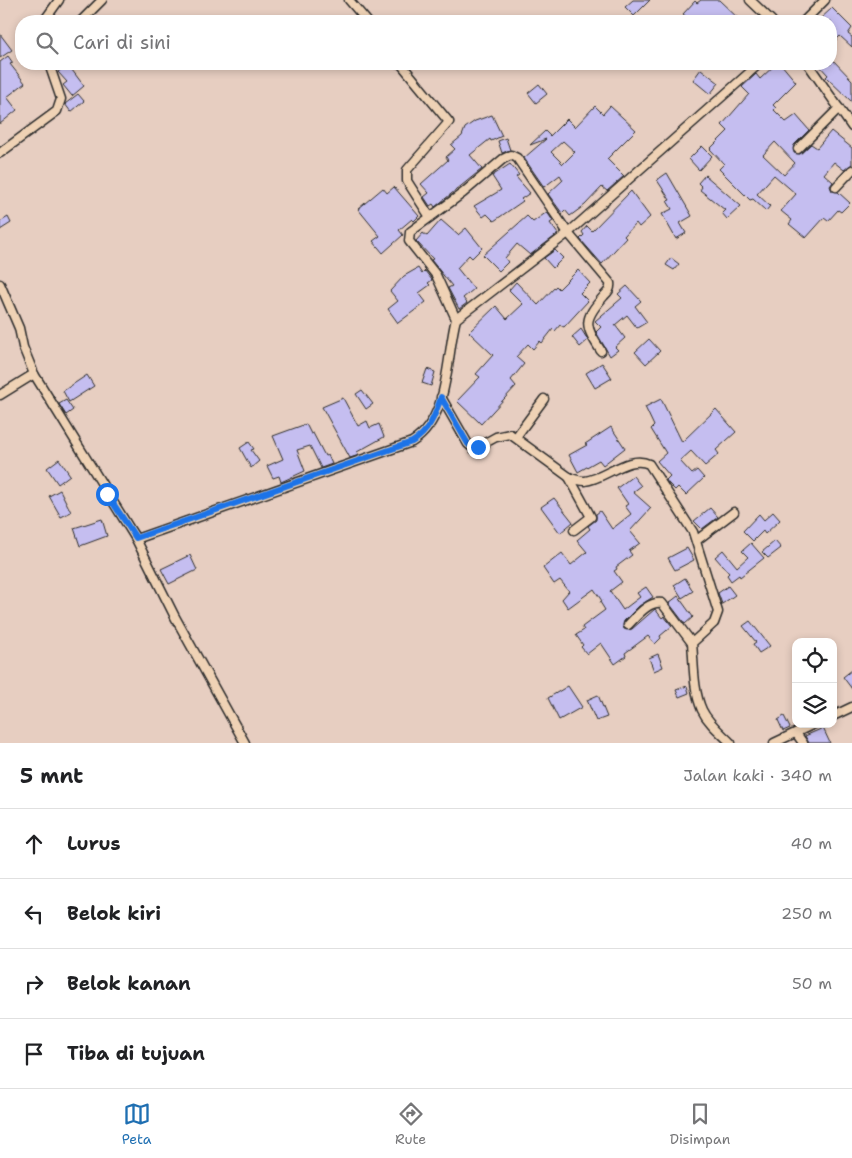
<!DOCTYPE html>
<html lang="id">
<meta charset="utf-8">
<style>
body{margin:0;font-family:"Shantell Sans",sans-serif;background:#f2f2f2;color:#202124}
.controls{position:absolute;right:15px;bottom:15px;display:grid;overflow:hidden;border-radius:10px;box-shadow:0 2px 8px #0003}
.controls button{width:45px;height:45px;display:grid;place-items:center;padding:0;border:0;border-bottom:1px solid #e0e0e0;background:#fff;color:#202124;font:25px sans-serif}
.stop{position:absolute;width:15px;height:15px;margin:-11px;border:4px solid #1a73e8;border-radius:50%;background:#fff}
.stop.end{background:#1a73e8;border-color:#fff;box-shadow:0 1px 5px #0008}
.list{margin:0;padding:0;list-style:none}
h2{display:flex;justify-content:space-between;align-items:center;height:65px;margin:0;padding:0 20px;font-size:21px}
h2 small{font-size:16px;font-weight:400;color:#757577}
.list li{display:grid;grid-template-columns:32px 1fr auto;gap:15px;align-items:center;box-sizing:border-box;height:70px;padding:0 20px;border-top:1px solid #e0e0e0}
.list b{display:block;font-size:19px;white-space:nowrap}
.list em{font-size:16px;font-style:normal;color:#757577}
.icon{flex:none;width:28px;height:28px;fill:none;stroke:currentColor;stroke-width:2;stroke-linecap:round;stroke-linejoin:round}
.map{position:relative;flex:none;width:852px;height:743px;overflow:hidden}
.search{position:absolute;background:#fff;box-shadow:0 2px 8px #0003;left:15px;right:15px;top:15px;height:55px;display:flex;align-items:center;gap:12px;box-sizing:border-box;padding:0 18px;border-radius:20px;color:#757577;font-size:19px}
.sheet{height:345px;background:#fff}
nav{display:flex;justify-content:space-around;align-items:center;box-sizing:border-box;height:70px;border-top:1px solid #e0e0e0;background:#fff;font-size:14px;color:#757577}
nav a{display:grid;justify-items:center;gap:2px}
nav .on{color:#1f6fb2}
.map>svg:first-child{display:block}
</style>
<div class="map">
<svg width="852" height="743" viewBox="0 0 852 743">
<rect width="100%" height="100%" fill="#e7cec1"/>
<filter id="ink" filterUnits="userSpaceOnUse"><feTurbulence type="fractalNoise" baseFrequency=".02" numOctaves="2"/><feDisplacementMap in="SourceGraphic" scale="10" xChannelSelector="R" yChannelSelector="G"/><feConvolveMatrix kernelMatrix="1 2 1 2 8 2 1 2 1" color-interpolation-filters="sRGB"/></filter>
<g filter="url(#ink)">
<!-- building -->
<g fill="#c5bef0" stroke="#2b2b2b" fill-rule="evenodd">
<path d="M633 0H650L634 16 625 7Z"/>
<path d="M701 0H719L741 21H711L707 17 703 21H691L683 14 695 1 697 3Z"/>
<path d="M832 8 852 28 848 34 852 37V47L840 36 831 45V21H818Z"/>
<path d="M0 34 12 50 0 58Z"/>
<path d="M8 56 13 63 10 64 25 83 7 97 17 110 0 124V62Z"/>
<path d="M831 58 852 80V102L826 77 828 75 818 64H831Z"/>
<path d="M68 64H79L72 70 84 86 72 96 63 85 67 82 58 72Z"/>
<path d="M776 64H781L796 82 773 105 776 108 774 110 786 122 796 115 809 130 794 145V153L800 154 811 144 817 148 831 131 852 148V164L844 170 834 162 824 174 833 182 830 186 832 191 838 192 850 203 841 212 838 210 828 221 824 218 806 238 789 224 792 220 781 211 796 194 774 175 757 194 770 206 766 211 753 199 750 200 719 169 724 164 710 149 728 131 722 125 749 94 742 87 756 74 760 79ZM775 142 795 163 784 175 763 155Z"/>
<path d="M701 69 719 83 710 94 693 80Z"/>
<path d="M539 84 547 94 536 103 528 93Z"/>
<path d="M78 94 84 101 71 112 65 104Z"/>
<path d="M595 106 603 114 610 106 636 130 607 159 624 176 607 191 602 187 585 205 570 216 565 210 562 213 548 194 563 180 560 175 544 187 524 158 546 139 530 145 545 131 550 136 567 119 575 127ZM563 141 575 152 563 164 551 152Z"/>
<path d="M492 115 502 136 491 141 490 139 470 155 482 169 435 207 433 204 430 206 424 197 429 193 421 184 448 160 446 157 455 149 451 145 462 136 465 128 475 121Z"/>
<path d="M506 138 510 150 502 153 498 141Z"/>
<path d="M702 146 712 156 699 170 689 159Z"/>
<path d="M510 164 519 175 516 177 530 193 521 199 523 201 494 221 487 214 483 217 474 206 501 190 492 176Z"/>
<path d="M667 173 692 216 680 223 686 233 676 239 662 214 672 209 667 201 670 200 657 180Z"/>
<path d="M705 175 741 206 727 219 722 213 725 210 700 190 702 187 698 183Z"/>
<path d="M394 187 419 216 414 221 412 219 399 230 403 235 383 253 373 241 380 236 358 209 383 188 387 193Z"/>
<path d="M631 191 650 217 639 227 636 223 624 236 626 238 602 264 580 239 584 235 582 232 587 226 592 231Z"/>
<path d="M547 212 553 221 550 223 558 234 530 255 517 244 505 258 508 262 499 271 483 255 527 216 533 222Z"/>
<path d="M8 217 11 223 0 230V222Z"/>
<path d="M441 220 458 235 466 228 482 248 472 258 469 255 457 268 474 289 463 298 467 303 459 309 448 288 452 286 431 260 433 259 416 241 423 233 427 236Z"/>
<path d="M555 250 563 258 553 268 544 258Z"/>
<path d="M671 258 679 264 674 270 666 265Z"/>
<path d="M418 268 422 274 425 271 432 280 428 283 430 285 419 293 426 302 398 323 388 309 398 301 390 291 404 276Z"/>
<path d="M578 270 590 283 580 293 588 301 564 327 560 325 555 331 553 329 542 343 540 341 533 349 528 344 516 357 524 364 511 380 516 386 481 424 457 401 480 377 476 374 493 355 469 332 496 306 507 319 523 304 509 290 516 282 538 305 556 286 559 289Z"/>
<path d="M627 286 641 301 635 306 647 322 637 328 627 315 615 325 625 338 615 347 618 350 610 356 596 332 601 327 595 321 622 298 618 294Z"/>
<path d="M581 329 588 340 580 347 572 337Z"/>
<path d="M649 339 660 351 646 364 635 352Z"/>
<path d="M602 363 612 378 595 388 586 373Z"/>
<path d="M427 369 435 372 431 386 422 383Z"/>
<path d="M87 375 94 386 69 402 63 391Z"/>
<path d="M362 390 373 404 366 409 356 394Z"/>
<path d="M343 398 358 426 367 421 370 428 379 424 384 437 357 452 359 455 350 458 322 407Z"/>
<path d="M661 399 682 442 716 409 736 432 716 450 719 454 705 466 691 451 680 461 692 474 697 470 704 478 686 495 678 487 675 490 668 483 666 480 670 476 657 461 666 453 651 429 654 426 645 407Z"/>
<path d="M66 400 73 410 66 415 59 404Z"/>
<path d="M306 424 311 434 313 433 325 456 328 455 332 464 321 468 310 446 297 450 305 471 281 482 279 476 273 478 267 466 283 459 273 436Z"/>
<path d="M611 427 625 448 603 465 599 460 578 472 569 455 587 445 585 444Z"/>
<path d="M249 442 254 449 251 450 259 461 251 468 240 448Z"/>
<path d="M59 459 70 475 58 484 47 468Z"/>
<path d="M633 476 641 486 633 492 651 508 630 531 640 543 629 551 632 555 616 567 617 569 614 571 622 582 610 591 623 610 640 597 637 593 646 587 653 597 639 606 624 621 623 626 624 629H632L655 609 662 618 664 616 672 626 660 636 661 638 655 644 648 636 625 653 626 656 615 664 601 643 587 654 581 647 583 645 576 635 584 630 582 627 605 610 600 602 602 601 594 589 568 608 562 599 569 591 560 580 554 584 543 568 562 553 571 565 587 552 577 540 590 529 588 526 596 520V514L600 511 612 529 631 514 625 506 628 504 617 488Z"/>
<path d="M60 490 71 512 61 517 49 496Z"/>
<path d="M554 498 573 522 560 533 541 507Z"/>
<path d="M710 508 718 517 702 529 694 521Z"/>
<path d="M773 512 780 520 765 534 763 531 753 541 743 531 759 514 764 520Z"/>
<path d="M102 519 107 536 80 546 74 528Z"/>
<path d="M775 541 781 548 768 558 762 552Z"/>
<path d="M751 543 764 558 740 577 739 575 731 581 727 575 729 573 715 557 723 550 737 567 748 557 742 551Z"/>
<path d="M687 548 694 560 675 570 668 558Z"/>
<path d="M190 555 197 570 169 584 161 569Z"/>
<path d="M685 578 693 591 682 598 674 585Z"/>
<path d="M728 586 735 595 722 604 718 593Z"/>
<path d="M678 596 693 617 685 624 669 603Z"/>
<path d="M750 621 770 646 759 653 753 644 756 642 743 626Z"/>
<path d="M658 654 663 667 654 671 649 658Z"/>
<path d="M852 670V689L843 677Z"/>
<path d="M568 686 582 707 559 720 548 698Z"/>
<path d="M687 686 689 693 679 697 676 690Z"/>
<path d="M598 695 607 717 596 721 587 700Z"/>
<path d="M784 716 790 728 783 731 778 720Z"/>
<path d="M823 728 830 743H809L805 736Z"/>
</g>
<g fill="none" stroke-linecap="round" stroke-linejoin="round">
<defs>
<g id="street">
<path d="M349 0 367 21"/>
<path d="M750 0 772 21"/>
<path d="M44 21 59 0"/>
<path d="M81 21 102 0"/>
<path d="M804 21 825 0"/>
<path d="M401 64 449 122 407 170V181L430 217"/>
<path d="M808 64 852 127"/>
<path d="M798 149 839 108"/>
<path d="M0 153 57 111 61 99 49 64"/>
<path d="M836 187 852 170"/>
<path d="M0 284 19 328 23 347 34 374 136 539 175 617 245 743"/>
<path d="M456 319 436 275 409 241 410 232 463 193 503 159 511 155 517 158 568 233 610 283C611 289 608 292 604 296 583 320 584 325 601 351"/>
<path d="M0 395 34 374"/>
<path d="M441 397 468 444 474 449 496 437 510 434 569 477C574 479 579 481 585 481 605 479 629 454 649 464L693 532 718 612 714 623 692 643C694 664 693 690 702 710 708 723 721 733 731 743"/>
<path d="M516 437 544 399"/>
<path d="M569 477 591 517 574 530"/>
<path d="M136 539 412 442C450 419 446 356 456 319L568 233 759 64"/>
<path d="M697 540 734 512"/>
<path d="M628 625C637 616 648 601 662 603L692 643"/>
<path d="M833 716 852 707"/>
<path d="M796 733 803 743"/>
<path d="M774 743 814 724"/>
</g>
</defs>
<!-- street casing -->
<use href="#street" stroke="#2b2b2b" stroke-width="11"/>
<!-- street -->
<use href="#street" stroke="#efd2b5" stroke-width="8"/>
</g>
</g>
<g fill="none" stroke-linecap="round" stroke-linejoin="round" filter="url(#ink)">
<!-- route -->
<path stroke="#1a73e8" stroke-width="6" d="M107 494 136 538 412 442C429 432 435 416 441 397L468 444 474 449 478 447"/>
</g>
</svg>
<div class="controls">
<button><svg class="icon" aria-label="locate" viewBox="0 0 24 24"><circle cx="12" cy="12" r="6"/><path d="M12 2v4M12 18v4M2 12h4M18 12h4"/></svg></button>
<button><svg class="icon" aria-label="layers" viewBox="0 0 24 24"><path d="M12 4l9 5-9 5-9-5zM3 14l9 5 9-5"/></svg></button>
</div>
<div class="stop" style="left:107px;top:494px"></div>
<div class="stop end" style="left:478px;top:447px"></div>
<div class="search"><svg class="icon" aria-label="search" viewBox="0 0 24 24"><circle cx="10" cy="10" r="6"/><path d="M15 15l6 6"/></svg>Cari di sini</div>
</div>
<section class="sheet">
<h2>5 mnt<small>Jalan kaki · 340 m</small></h2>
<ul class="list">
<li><svg class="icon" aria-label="ahead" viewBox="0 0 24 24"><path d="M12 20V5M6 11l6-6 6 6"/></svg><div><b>Lurus</b></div><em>40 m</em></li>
<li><svg class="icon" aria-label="left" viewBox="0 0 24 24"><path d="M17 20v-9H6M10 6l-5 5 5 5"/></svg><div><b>Belok kiri</b></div><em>250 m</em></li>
<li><svg class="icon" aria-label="right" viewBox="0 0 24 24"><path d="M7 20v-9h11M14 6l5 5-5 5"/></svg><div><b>Belok kanan</b></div><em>50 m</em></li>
<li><svg class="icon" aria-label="arrive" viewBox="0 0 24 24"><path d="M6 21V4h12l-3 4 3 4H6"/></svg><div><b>Tiba di tujuan</b></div></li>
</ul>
</section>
<nav>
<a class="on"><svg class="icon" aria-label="map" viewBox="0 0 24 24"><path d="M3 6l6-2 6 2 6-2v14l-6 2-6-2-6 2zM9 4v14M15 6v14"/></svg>Peta</a>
<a><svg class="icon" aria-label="directions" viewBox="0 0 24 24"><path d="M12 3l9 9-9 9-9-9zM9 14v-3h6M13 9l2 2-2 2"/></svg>Rute</a>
<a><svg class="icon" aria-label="saved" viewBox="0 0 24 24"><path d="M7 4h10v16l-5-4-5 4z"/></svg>Disimpan</a>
</nav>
